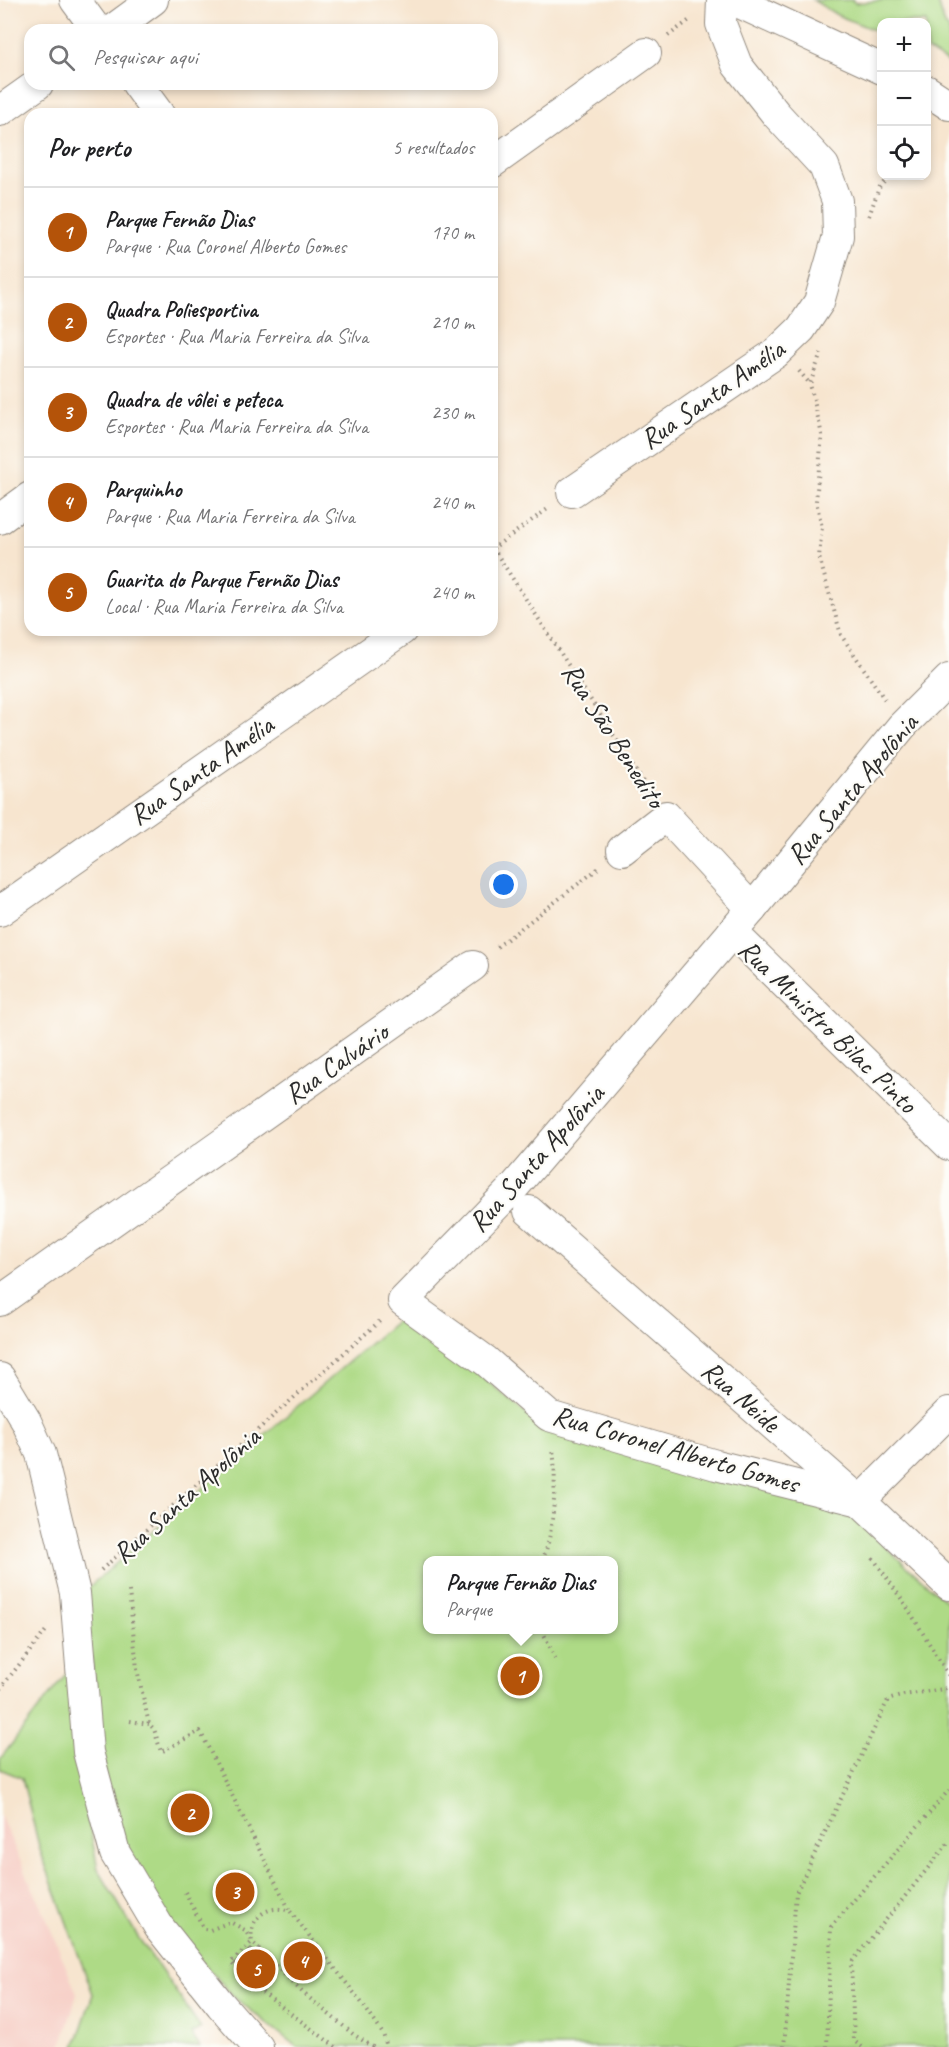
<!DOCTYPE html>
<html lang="pt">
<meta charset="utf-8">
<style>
body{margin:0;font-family:Caveat,sans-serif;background:#f6f6f6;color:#202124}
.controls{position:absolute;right:18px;top:18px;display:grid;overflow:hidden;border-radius:12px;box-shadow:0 3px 9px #0003}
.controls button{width:54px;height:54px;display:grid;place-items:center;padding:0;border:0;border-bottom:2px solid #e0e0e0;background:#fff;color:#202124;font:30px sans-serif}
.you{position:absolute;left:504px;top:885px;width:21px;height:21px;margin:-15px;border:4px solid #fff;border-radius:50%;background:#1a73e8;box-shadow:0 0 0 9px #1a73e833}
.badge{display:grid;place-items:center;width:39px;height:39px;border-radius:50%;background:#b45309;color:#fff;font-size:20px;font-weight:700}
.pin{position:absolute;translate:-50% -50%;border:3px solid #fff;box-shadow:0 2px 6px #0006}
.popup{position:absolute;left:423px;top:1556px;width:195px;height:78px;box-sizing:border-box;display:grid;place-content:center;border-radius:12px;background:#fff;filter:drop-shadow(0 2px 4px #0005);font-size:20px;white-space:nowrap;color:#757577}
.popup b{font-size:22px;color:#202124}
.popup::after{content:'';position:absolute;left:50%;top:100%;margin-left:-12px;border:12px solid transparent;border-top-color:#fff}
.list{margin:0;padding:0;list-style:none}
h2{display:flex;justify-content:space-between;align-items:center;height:78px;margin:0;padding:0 24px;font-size:26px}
h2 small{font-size:20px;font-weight:400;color:#757577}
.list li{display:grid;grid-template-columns:39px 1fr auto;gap:18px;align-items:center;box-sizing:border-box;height:90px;padding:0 24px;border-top:2px solid #e0e0e0}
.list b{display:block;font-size:22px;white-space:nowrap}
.list p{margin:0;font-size:20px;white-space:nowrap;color:#757577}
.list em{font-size:20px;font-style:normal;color:#757577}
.icon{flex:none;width:33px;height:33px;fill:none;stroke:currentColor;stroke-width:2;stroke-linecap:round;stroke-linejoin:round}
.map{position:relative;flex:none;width:949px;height:2047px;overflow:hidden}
.search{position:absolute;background:#fff;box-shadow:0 3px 9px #0003;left:24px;top:24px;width:474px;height:66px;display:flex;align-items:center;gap:15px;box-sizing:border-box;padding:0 21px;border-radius:18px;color:#757577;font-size:22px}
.panel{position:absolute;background:#fff;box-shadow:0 3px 9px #0003;left:24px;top:108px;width:474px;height:528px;border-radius:18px}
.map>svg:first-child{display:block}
</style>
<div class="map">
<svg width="949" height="2047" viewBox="0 0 949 2047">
<rect width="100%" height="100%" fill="#fdfcf7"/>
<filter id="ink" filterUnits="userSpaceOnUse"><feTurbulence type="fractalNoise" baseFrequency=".0167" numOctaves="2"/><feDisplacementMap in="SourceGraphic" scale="12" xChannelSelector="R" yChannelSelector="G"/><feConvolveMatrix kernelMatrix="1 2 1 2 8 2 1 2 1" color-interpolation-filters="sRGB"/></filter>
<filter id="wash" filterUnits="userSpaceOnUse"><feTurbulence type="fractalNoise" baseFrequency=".008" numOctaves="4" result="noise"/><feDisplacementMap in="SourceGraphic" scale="24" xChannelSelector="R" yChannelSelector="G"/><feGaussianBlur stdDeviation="1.35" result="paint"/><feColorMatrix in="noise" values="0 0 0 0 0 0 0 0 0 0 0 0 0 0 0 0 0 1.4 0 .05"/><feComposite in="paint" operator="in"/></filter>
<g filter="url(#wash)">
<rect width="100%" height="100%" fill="#f7e5cf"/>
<!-- built -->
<path fill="#f7d1c9" d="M0 1815 46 1918 77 1994 61 2047H0Z"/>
<!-- green -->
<g fill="#aeda86" stroke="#6c8258" stroke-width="1.5" fill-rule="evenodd">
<path d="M813 0H852L855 3 887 0H937L945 25 949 29V63L927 50 926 22H882L881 33 837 15Z"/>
<path d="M404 1314 530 1416 840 1506 949 1604V2047H297L235 1998 167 1924 125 1852 108 1799 83 1592ZM427 1560H613V1630H427Z"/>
<path d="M69 1670 76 1758 98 1869 138 1937 201 2028 191 2034 200 2047H75L93 1994 40 1850 22 1778 0 1769V1759Z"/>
</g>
<g id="blocks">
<!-- building -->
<path fill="#f2a4a2" d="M251 1949 275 1974 262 1987 235 1963Z"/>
</g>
</g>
<g filter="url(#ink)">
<use href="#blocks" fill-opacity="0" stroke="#91887d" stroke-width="1.5"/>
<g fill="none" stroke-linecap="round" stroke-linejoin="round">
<defs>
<g id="minor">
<path d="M75 0 97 30"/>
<path d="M733 0 882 69"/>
<path d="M112 30 153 0"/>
<path d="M137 84 159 114"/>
<path d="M926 90 949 105"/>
<path d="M0 111 38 84"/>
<path d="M492 163 646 53"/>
<path d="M572 492 776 353 801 329 819 302 838 236 837 201 824 166 776 114 737 65 721 24 722 0"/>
<path d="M0 519 30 497"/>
<path d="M949 679 902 726 752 909 514 1187 403 1301 486 1361 549 1416 716 1465 860 1501 949 1412"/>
<path d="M622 850 666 816 752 909"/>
<path d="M0 911 402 630"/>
<path d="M732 932 949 1145"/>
<path d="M529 1211 860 1501 949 1585"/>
<path d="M0 1301 473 966"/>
<path d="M0 1378 26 1421 41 1454 75 1593 88 1752 115 1853 159 1927 221 2005 258 2047"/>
</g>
</defs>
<!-- minor casing -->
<use href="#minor" stroke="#91887d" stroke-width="32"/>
<!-- path -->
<g stroke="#91887d" stroke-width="4" stroke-dasharray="1.5 4.5" stroke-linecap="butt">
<path d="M668 36 691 19"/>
<path d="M869 216 879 188 889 176"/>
<path d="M821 353 810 384 822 435 816 501 822 527 819 557 841 635 885 700"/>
<path d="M799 371 810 384"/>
<path d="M493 548 650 792"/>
<path d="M492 549 549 508"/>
<path d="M497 947 600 867"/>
<path d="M873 1558 907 1607 949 1676"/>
<path d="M542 1560C554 1538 557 1476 553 1450"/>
<path d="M101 1570 382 1319"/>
<path d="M129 1591 137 1669 149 1724 154 1729 161 1752 200 1731 290 1911"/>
<path d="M542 1630 556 1660"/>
<path d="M0 1689 48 1628"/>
<path d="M130 1721 149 1724"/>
<path d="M185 1892 204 1929 210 1930 230 1922 245 1930 252 1942 231 1962 244 1979"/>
<path d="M243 1980 244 1979 336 2047"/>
<path d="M373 2047 353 2034 302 1992 252 1942C248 1918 267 1903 290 1911L362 2003 383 2034 387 2047"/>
<path d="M784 2047 796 1893 888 1700 904 1695 944 1689 949 1686"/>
<path d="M827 2047 831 1927 949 1790"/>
<path d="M862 2047 854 2041 851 1963 949 1842"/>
</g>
<!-- minor -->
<use href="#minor" stroke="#fff" stroke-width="30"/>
</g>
</g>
<g text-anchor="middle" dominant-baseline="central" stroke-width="4.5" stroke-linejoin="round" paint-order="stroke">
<!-- street labels -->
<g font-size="28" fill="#2b2b2b" stroke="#fdfcf7">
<text transform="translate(712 394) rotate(-35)">Rua Santa Amélia</text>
<text transform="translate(614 735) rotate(57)">Rua São Benedito</text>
<text transform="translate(201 770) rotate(-35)">Rua Santa Amélia</text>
<text transform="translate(852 789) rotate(-50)">Rua Santa Apolônia</text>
<text transform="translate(828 1026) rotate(44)">Rua Ministro Bilac Pinto</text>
<text transform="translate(336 1063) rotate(-35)">Rua Calvário</text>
<text transform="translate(536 1158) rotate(-48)">Rua Santa Apolônia</text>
<text transform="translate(741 1396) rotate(41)">Rua Neide</text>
<text transform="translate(676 1449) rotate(16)">Rua Coronel Alberto Gomes</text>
<text transform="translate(186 1495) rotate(-42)">Rua Santa Apolônia</text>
</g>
</g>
</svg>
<div class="controls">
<button>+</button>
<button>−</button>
<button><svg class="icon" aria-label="locate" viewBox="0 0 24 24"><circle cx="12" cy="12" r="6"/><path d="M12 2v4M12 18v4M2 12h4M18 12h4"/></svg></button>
</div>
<div class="you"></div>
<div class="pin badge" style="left:520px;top:1676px">1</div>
<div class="popup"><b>Parque Fernão Dias</b>Parque</div>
<div class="pin badge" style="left:190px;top:1813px">2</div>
<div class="pin badge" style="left:235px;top:1892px">3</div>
<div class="pin badge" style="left:303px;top:1961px">4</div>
<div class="pin badge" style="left:256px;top:1969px">5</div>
<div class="search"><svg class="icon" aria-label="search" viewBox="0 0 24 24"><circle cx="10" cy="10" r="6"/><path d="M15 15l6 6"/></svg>Pesquisar aqui</div>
<section class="panel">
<h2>Por perto<small>5 resultados</small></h2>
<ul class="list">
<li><span class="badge">1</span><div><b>Parque Fernão Dias</b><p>Parque · Rua Coronel Alberto Gomes</p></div><em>170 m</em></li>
<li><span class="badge">2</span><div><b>Quadra Poliesportiva</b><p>Esportes · Rua Maria Ferreira da Silva</p></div><em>210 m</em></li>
<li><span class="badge">3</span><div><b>Quadra de vôlei e peteca</b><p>Esportes · Rua Maria Ferreira da Silva</p></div><em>230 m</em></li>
<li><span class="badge">4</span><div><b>Parquinho</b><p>Parque · Rua Maria Ferreira da Silva</p></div><em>240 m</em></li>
<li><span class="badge">5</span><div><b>Guarita do Parque Fernão Dias</b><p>Local · Rua Maria Ferreira da Silva</p></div><em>240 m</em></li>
</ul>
</section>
</div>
